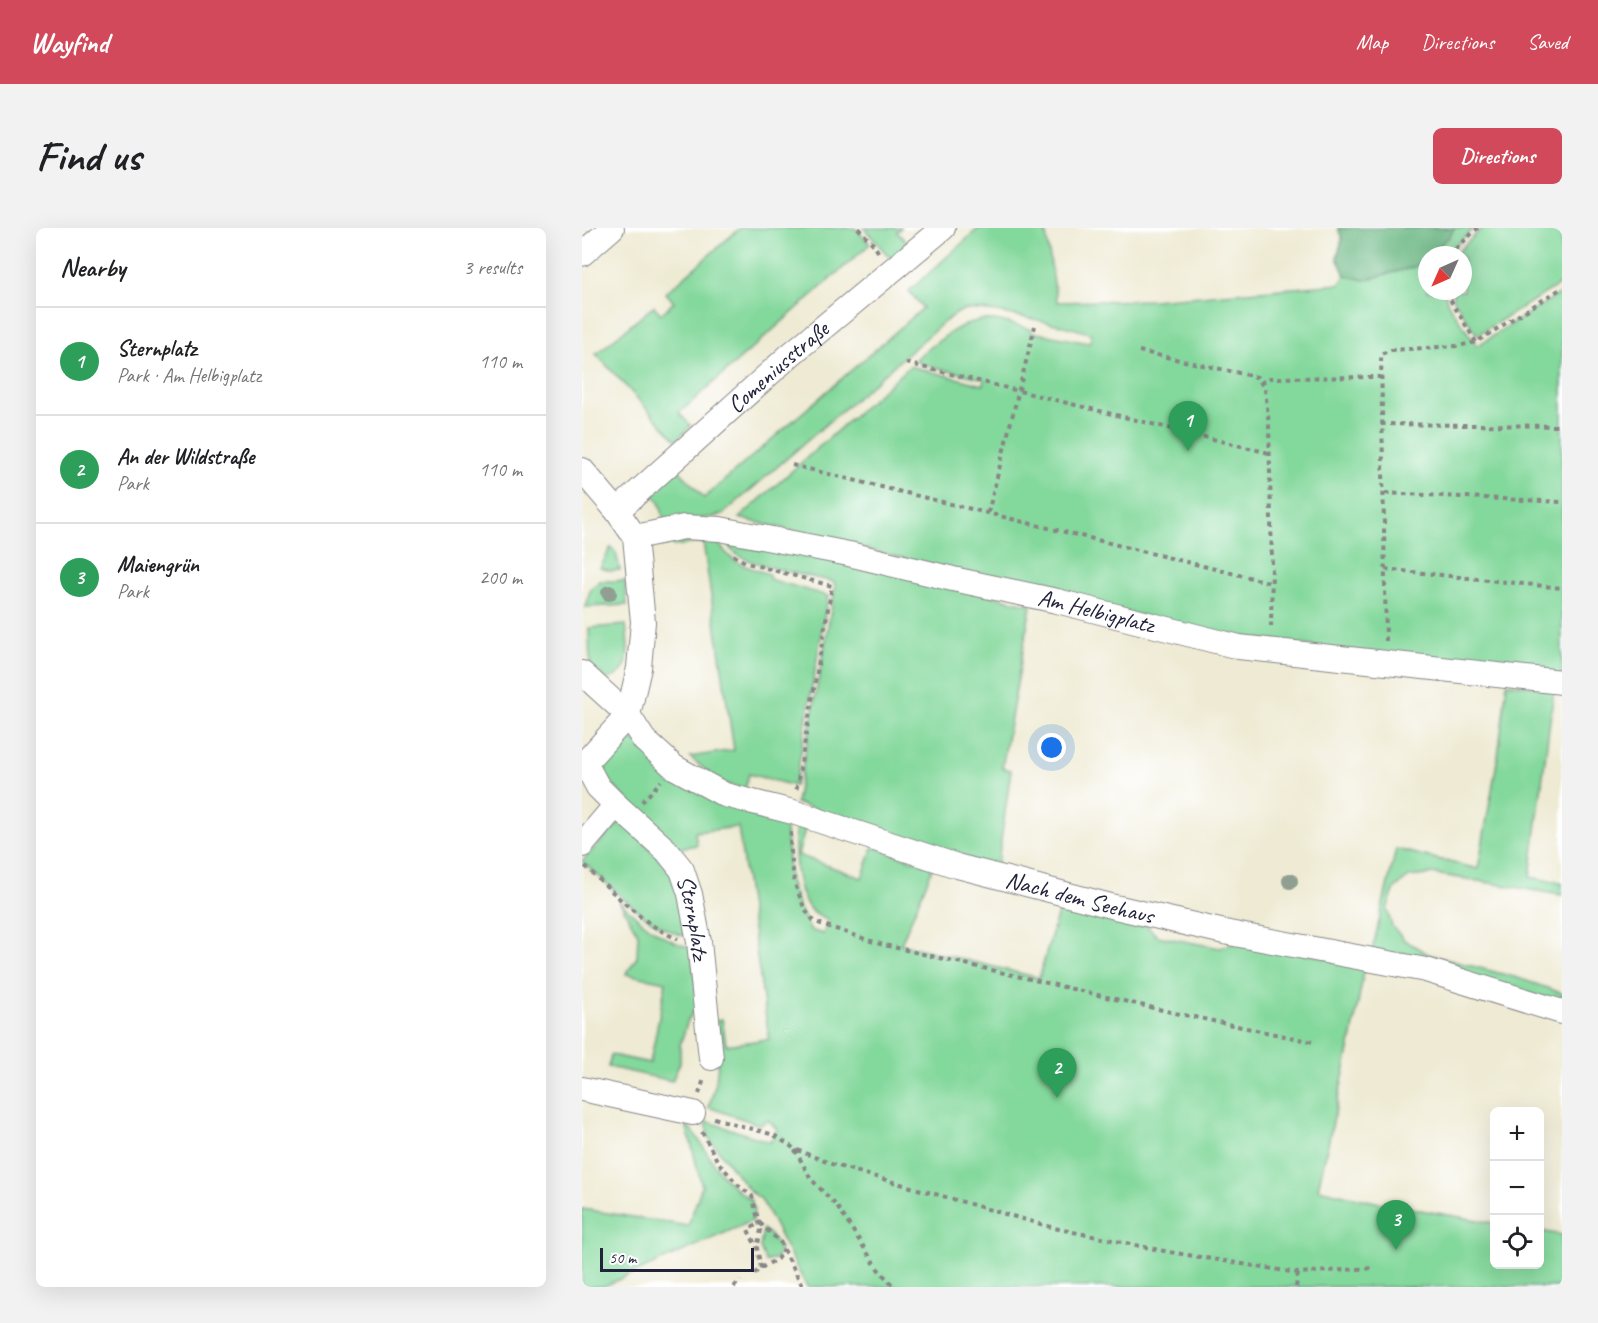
<!DOCTYPE html>
<meta charset="utf-8">
<style>
body{margin:0;font-family:Caveat,sans-serif;background:#f2f2f2;color:#202124}
.controls{position:absolute;right:18px;bottom:18px;display:grid;overflow:hidden;border-radius:9px;box-shadow:0 6px 24px #0002}
.controls button{width:54px;height:54px;display:grid;place-items:center;padding:0;border:0;border-bottom:2px solid #e0e0e0;background:#fff;color:#202124;font:30px sans-serif}
.compass{position:absolute;left:836px;top:18px;width:54px;height:54px;border-radius:50%;background:#fff;box-shadow:0 6px 24px #0002;rotate:225deg}
.scale{position:absolute;left:18px;bottom:15px;width:154px;box-sizing:border-box;padding-left:6px;border:3px solid #22223b;border-top:0;font-size:16px;line-height:21px;white-space:nowrap;color:#22223b;-webkit-text-stroke:4px #fff;paint-order:stroke}
.you{position:absolute;left:470px;top:520px;width:21px;height:21px;margin:-15px;border:4px solid #fff;border-radius:50%;background:#1a73e8;box-shadow:0 0 0 9px #1a73e833}
.badge{display:grid;place-items:center;width:39px;height:39px;border-radius:50%;background:#d1495b;color:#fff;font-size:20px;font-weight:700}
.pin{position:absolute;translate:-50% -50px;filter:drop-shadow(0 2px 3px #0008)}
.pin::after{content:'';position:absolute;top:32px;width:21px;height:18px;background:inherit;clip-path:polygon(0 0,100% 0,50% 100%)}
.list{margin:0;padding:0;list-style:none}
h2{display:flex;justify-content:space-between;align-items:center;height:78px;margin:0;padding:0 24px;font-size:26px}
h2 small{font-size:20px;font-weight:400;color:#757577}
.list li{display:grid;grid-template-columns:39px 1fr auto;gap:18px;align-items:center;box-sizing:border-box;height:108px;padding:0 24px;border-top:2px solid #e0e0e0}
.list b{display:block;font-size:22px;white-space:nowrap}
.list p{margin:0;font-size:20px;white-space:nowrap;color:#757577}
.list em{font-size:20px;font-style:normal;color:#757577}
.icon{flex:none;width:33px;height:33px;fill:none;stroke:currentColor;stroke-width:2;stroke-linecap:round;stroke-linejoin:round}
.map{position:relative;flex:none;width:980px;height:1059px;overflow:hidden;border-radius:9px}
header{display:flex;align-items:center;gap:36px;box-sizing:border-box;height:84px;padding:0 30px;background:#d1495b;color:#fff}
header strong{font-size:28px}
nav{display:flex;gap:33px;margin-inline-start:auto;font-size:21px}
.intro{display:flex;align-items:center;justify-content:space-between;box-sizing:border-box;height:144px;padding:0 36px}
h1{margin:0;font-size:42px}
.button{padding:15px 27px;border-radius:9px;background:#d1495b;color:#fff;font-size:21px;font-weight:700}
main{display:flex;gap:36px;padding:0 36px}
aside{flex:1;background:#fff;border-radius:9px;box-shadow:0 6px 24px #0002}
.map>svg:first-child{display:block}
</style>
<header>
<strong>Wayfind</strong>
<nav><a>Map</a><a>Directions</a><a>Saved</a></nav>
</header>
<div class="intro"><h1>Find us</h1><a class="button">Directions</a></div>
<main>
<aside>
<h2>Nearby<small>3 results</small></h2>
<ul class="list">
<li><span class="badge" style="background:#2e9e5b">1</span><div><b>Sternplatz</b><p>Park · Am Helbigplatz</p></div><em>110 m</em></li>
<li><span class="badge" style="background:#2e9e5b">2</span><div><b>An der Wildstraße</b><p>Park</p></div><em>110 m</em></li>
<li><span class="badge" style="background:#2e9e5b">3</span><div><b>Maiengrün</b><p>Park</p></div><em>200 m</em></li>
</ul>
</aside>
<div class="map">
<svg width="980" height="1059" viewBox="0 0 980 1059">
<rect width="100%" height="100%" fill="#fff"/>
<filter id="ink" filterUnits="userSpaceOnUse"><feTurbulence type="fractalNoise" baseFrequency=".0167" numOctaves="2"/><feDisplacementMap in="SourceGraphic" scale="12" xChannelSelector="R" yChannelSelector="G"/><feConvolveMatrix kernelMatrix="1 2 1 2 8 2 1 2 1" color-interpolation-filters="sRGB"/></filter>
<filter id="wash" filterUnits="userSpaceOnUse"><feTurbulence type="fractalNoise" baseFrequency=".008" numOctaves="4" result="noise"/><feDisplacementMap in="SourceGraphic" scale="24" xChannelSelector="R" yChannelSelector="G"/><feGaussianBlur stdDeviation="1.35" result="paint"/><feColorMatrix in="noise" values="0 0 0 0 0 0 0 0 0 0 0 0 0 0 0 0 0 1.4 0 .05"/><feComposite in="paint" operator="in"/></filter>
<g filter="url(#wash)">
<rect width="100%" height="100%" fill="#eeead3"/>
<!-- green -->
<g fill="#83d89b" stroke="#527d6b" stroke-width="1.5">
<path d="M158 0H273L288 16 97 185 109 198 94 212 14 126 72 78 79 86 92 74 84 65Z"/>
<path d="M282 0H319L315 4 326 16 309 31Z"/>
<path d="M397 0H463L475 74 572 72 758 56 763 47 782 52 832 39 845 28V63H862L866 76 895 118 980 64V450L629 405 157 290 328 138 401 157 402 151 339 136 334 133 335 130C357 113 381 89 411 92 423 93 436 98 449 101V104L507 115 510 106C489 99 401 78 382 82 375 84 368 90 362 94L142 285 132 289 81 294C81 278 77 271 65 262L95 240 122 270 341 80 327 63Z"/>
<path d="M872 0H892L864 27H846L868 8Z"/>
<path d="M900 0H980V55L895 107 872 72 870 63H881V27H873Z"/>
<path d="M142 305 449 377 420 540 429 542 415 641 214 575 253 360 252 354C229 348 170 338 153 325 146 320 144 314 142 305Z"/>
<path d="M83 308H133C145 334 161 338 187 346V351L246 368 213 558 167 546 163 561 139 555 108 529 152 522 121 314 92 318Z"/>
<path d="M29 319 34 325 38 342 29 343 18 340Z"/>
<path d="M18 353H43L45 377 3 379 9 360Z"/>
<path d="M44 397C46 418 52 446 25 451L8 438 7 400Z"/>
<path d="M925 455 972 461 948 649 980 655V667L853 646 827 649 813 660 805 681 810 698 822 712 848 727 936 750 980 765V775L790 723 814 621 896 641 916 528Z"/>
<path d="M44 511 51 512 203 591 208 653 216 676 228 702 241 706 246 693C240 689 231 686 227 680 212 659 212 622 214 597L223 601 216 627 280 650 291 619 351 639 319 716 457 750 479 674 559 692 575 708 638 720 657 713 783 737 769 813 736 961 798 975 912 995V1036H957L958 1003 980 1007V1059H225L179 971 168 963 126 909 124 893 188 914 195 901 186 892 178 897 126 879C139 851 136 823 135 792L140 791 144 817 187 811 156 599 113 604 115 617 94 621 15 541 35 517Z"/>
<path d="M39 593 47 598 99 655 105 708C69 703 28 657 0 633Z"/>
<path d="M37 673C58 693 80 712 109 720L116 776 106 792 98 817V835L90 853 26 839 29 827 68 835 84 754 44 746 55 729 56 706Z"/>
<path d="M104 896C118 909 125 928 137 943 146 955 157 964 169 972L172 982 170 993 20 1059H0V981L106 998 120 958Z"/>
<path d="M181 1001 192 1011 198 1022 195 1030 184 1034 178 1020Z"/>
</g>
<!-- forest -->
<path fill="#6ab883" stroke="#466d5f" stroke-width="1.5" d="M756 0H872L868 8 832 39 782 52 763 47 755 30 760 11Z"/>
</g>
<g filter="url(#ink)">
<g fill="none" stroke-linecap="round" stroke-linejoin="round">
<defs>
<g id="minor">
<path d="M0 26 30 0"/>
<path d="M0 242 35 283 53 309 61 394 57 440 46 487 0 538"/>
<path id="s1" d="M35 283 208 127 361 0"/>
<path id="s2" d="M53 309 102 299 138 301 267 326 371 351 475 373 657 419 980 454"/>
<path id="s3" d="M0 445 46 487 62 512 92 539 143 567 211 584 375 638 533 679 647 705 844 742 980 784"/>
<path id="s4" d="M34 577 85 623 100 642 108 666 117 714 129 830"/>
<path d="M0 617 34 577 16 559 3 535"/>
<path d="M0 861 111 885"/>
</g>
</defs>
<!-- minor casing -->
<use href="#minor" stroke="#888687" stroke-width="26"/>
<!-- path -->
<g stroke="#888687" stroke-width="4" stroke-dasharray="4.5 4.5" stroke-linecap="butt">
<path d="M276 0 292 17 298 27"/>
<path d="M867 27 896 0"/>
<path d="M866 63 869 73 894 114"/>
<path d="M557 123 675 149 683 161 687 197 690 338 689 401"/>
<path d="M324 135 687 225"/>
<path d="M679 155 688 150 798 149"/>
<path d="M799 196 980 198"/>
<path d="M210 237 690 355"/>
<path d="M803 265 980 274"/>
<path d="M406 285 453 98"/>
<path d="M151 327 165 335 250 358 214 564"/>
<path d="M803 341 980 360"/>
<path d="M804 413 799 126 809 122 876 118 894 114 980 60"/>
<path d="M60 574 79 553"/>
<path d="M209 604 208 614 212 654 223 682 233 694 298 716 593 785 731 814"/>
<path d="M3 638C32 664 59 696 96 711"/>
<path d="M117 866 122 851"/>
<path d="M132 890 192 907 213 921 252 937 472 1000 587 1024 716 1045 791 1040"/>
<path d="M120 904 136 934 157 958 170 968 179 1002 175 1020"/>
<path d="M213 922 229 951 254 977 296 1041 312 1059"/>
<path d="M178 995 198 1014 221 1059"/>
<path d="M179 1040 195 1031 202 1021"/>
<path d="M172 1046 179 1040 175 1020 166 1002 177 995"/>
<path d="M152 1059 158 1052"/>
<path d="M714 1059 716 1045"/>
</g>
<!-- minor -->
<use href="#minor" stroke="#fff" stroke-width="24"/>
</g>
<!-- trees -->
<g fill="#909f92">
<circle cx="27" cy="365" r="8"/>
<circle cx="708" cy="653" r="8"/>
</g>
</g>
<g text-anchor="middle" dominant-baseline="central" stroke-width="5" stroke-linejoin="round" paint-order="stroke">
<!-- street labels -->
<g font-size="24" fill="#22223b" stroke="#fff">
<text stroke="none"><textPath href="#s1" startOffset="216">Comeniusstraße</textPath></text>
<text stroke="none"><textPath href="#s2" startOffset="471">Am Helbigplatz</textPath></text>
<text stroke="none"><textPath href="#s3" startOffset="560">Nach dem Seehaus</textPath></text>
<text stroke="none"><textPath href="#s4" startOffset="142">Sternplatz</textPath></text>
</g>
</g>
</svg>
<div class="controls">
<button>+</button>
<button>−</button>
<button><svg class="icon" aria-label="locate" viewBox="0 0 24 24"><circle cx="12" cy="12" r="6"/><path d="M12 2v4M12 18v4M2 12h4M18 12h4"/></svg></button>
</div>
<svg class="compass" viewBox="-18 -18 36 36"><path d="M0-13l5 13h-10z" fill="#e53935"/><path d="M0 13l5-13h-10z" fill="#757577"/></svg>
<div class="scale">50 m</div>
<div class="you"></div>
<div class="pin badge" style="left:606px;top:223px;background:#2e9e5b">1</div>
<div class="pin badge" style="left:475px;top:870px;background:#2e9e5b">2</div>
<div class="pin badge" style="left:814px;top:1022px;background:#2e9e5b">3</div>
</div>
</main>
